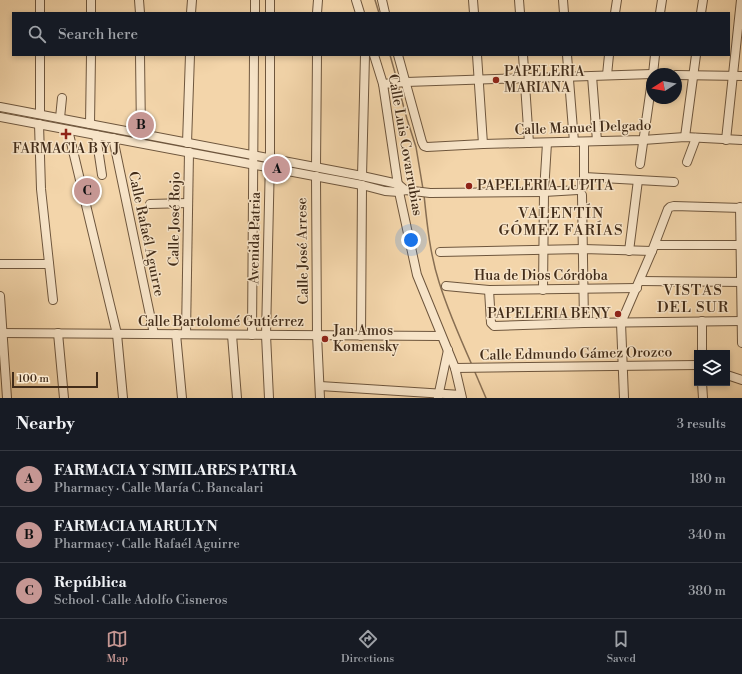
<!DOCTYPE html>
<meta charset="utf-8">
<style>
body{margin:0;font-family:"Libre Bodoni",serif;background:#242831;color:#f1f3f6}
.controls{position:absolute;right:12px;bottom:12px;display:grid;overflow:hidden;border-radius:0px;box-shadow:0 2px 6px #0003}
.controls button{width:36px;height:36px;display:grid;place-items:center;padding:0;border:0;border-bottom:1px solid #363941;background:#171b24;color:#f1f3f6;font:20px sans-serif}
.compass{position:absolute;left:646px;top:68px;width:36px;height:36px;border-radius:50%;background:#171b24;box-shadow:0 2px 6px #0003;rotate:259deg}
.scale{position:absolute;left:12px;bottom:10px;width:86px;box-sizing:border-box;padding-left:4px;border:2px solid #422c19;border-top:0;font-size:11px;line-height:14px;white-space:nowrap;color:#422c19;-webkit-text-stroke:3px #f7e4c8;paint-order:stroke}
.you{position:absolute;left:411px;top:240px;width:14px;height:14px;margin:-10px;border:3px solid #fff;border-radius:50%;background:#1a73e8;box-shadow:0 0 0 6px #1a73e833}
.badge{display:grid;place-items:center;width:26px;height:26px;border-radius:50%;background:#c59692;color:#111;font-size:13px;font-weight:700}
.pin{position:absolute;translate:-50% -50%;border:2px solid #fff;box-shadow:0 1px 4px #0006}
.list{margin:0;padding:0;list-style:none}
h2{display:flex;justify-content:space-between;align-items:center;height:52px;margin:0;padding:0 16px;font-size:17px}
h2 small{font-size:13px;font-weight:400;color:#9ea1a6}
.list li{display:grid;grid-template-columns:26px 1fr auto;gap:12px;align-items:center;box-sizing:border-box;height:56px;padding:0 16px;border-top:1px solid #363941}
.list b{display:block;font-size:15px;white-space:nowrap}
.list p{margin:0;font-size:13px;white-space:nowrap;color:#9ea1a6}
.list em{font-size:13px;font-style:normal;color:#9ea1a6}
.icon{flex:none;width:22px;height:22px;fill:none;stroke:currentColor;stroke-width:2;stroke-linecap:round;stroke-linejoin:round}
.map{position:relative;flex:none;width:742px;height:398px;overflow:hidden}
.search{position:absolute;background:#171b24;box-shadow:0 2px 6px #0003;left:12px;right:12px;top:12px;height:44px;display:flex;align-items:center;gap:10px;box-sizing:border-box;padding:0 14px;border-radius:0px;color:#9ea1a6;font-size:15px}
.sheet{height:220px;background:#171b24}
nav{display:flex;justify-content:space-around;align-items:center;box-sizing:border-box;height:56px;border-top:1px solid #363941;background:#171b24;font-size:11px;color:#9ea1a6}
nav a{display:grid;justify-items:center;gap:2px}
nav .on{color:#c59692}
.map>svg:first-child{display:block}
</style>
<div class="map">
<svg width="742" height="398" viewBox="0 0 742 398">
<rect width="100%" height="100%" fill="#f3d5aa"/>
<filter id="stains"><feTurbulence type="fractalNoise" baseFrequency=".005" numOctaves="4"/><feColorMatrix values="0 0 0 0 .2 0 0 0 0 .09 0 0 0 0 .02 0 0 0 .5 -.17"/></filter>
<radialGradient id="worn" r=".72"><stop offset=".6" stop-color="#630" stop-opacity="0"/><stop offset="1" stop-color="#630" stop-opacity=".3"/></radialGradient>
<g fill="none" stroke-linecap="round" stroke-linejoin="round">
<!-- stream -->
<g stroke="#886f53" stroke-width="1.5">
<path d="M375 0 379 13"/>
<path d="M390 55 397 80"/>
<path d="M398 86 407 119 416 147 423 189"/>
<path d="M424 195C427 224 430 254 439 282 448 311 460 338 472 365"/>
<path d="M474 370 486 398"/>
</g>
<defs>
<g id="minor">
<path d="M40 0V13"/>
<path d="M139 0 140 13"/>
<path d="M356 0 360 13"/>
<path d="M382 0 385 13"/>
<path d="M473 0 474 13"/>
<path d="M519 0 520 13"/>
<path d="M563 0 564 13"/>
<path d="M91 13V0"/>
<path d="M191 13 192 0"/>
<path d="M255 13V0"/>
<path d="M270 13V0"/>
<path d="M317 13 318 0"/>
<path d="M615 13 617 0"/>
<path d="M660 13 662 0"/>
<path d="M701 13 703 0"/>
<path d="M40 55V114"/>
<path d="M140 55 141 134"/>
<path d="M374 55 383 84 399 192 417 275 455 368 462 398"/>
<path d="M398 55 422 142 424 146 427 147 483 144 643 140 685 137 742 140"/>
<path d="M477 55 483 144"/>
<path d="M523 55 529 143"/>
<path d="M567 55 574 142"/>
<path d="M653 74 655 55"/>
<path d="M607 75 609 55"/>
<path d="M676 75 742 76"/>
<path d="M592 76 597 141"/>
<path d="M383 84 406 82 652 74"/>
<path d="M0 107 362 176 398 184 405 190"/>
<path d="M0 117 362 185 385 191 399 192 405 190 430 193 544 192 578 190 582 188 584 185V142"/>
<path d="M60 118 62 98"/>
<path d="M39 124 41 189 53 300"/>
<path d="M90 124 91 55"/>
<path d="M68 130 117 334 123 398"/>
<path d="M96 135 102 175"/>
<path d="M685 137 696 55"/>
<path d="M113 138 154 334"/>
<path d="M726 140 741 0"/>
<path d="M187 143 190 55"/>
<path d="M687 162 696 138"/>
<path d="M640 164 652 80"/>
<path d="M316 167 317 55"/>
<path d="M316 176 317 335 320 398"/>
<path d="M362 176 365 55"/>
<path d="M584 177 674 182"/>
<path d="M582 195 584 323"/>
<path d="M150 204 188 203"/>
<path d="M740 207 742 343"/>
<path d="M655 245H741"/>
<path d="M629 251 638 180"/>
<path d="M440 252 583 249 652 251"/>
<path d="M0 264H49"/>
<path d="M640 281 742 282"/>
<path d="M446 286 489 290 637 288"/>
<path d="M489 290 491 323 494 326 584 323 742 321"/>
<path d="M543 290 544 192 547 143"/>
<path d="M0 296 7 398"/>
<path d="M0 333 441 336"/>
<path d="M58 333 64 398"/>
<path d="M176 334 182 398"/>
<path d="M186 334 189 152"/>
<path d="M232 335 237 398"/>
<path d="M252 335 254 55"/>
<path d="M361 336 362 185"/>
<path d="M702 353V321"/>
<path d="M455 368 697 365"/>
<path d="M727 375 742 380"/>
<path d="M702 383 703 398"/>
<path d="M320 386 461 395"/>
<path d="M438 397 448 350"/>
<path d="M269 398 266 335 270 159V55"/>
<path d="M624 398 621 323 652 251 668 209 670 207 674 206 742 208"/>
</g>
</defs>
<!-- minor casing -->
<use href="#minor" stroke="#6e563d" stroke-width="10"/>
<!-- minor -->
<use href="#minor" stroke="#f7e4c8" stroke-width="8"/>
</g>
<!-- markers -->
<g fill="#8f2418" stroke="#f7e4c8" stroke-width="1.5">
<circle cx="496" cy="80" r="4"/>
<path d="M64 128h4v4h4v4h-4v4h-4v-4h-4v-4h4z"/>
<circle cx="469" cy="186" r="4"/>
<circle cx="618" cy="314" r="4"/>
<circle cx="325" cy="339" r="4"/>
</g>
<g text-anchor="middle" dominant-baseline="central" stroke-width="3" stroke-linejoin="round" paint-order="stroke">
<!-- poi labels -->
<g font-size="14" fill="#422c19" stroke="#f7e4c8" text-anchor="start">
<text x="504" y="72">PAPELERIA<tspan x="504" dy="16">MARIANA</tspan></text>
<text x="66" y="149" text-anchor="middle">FARMACIA B Y J</text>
<text x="477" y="186">PAPELERIA LUPITA</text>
<text x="610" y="314" text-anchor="end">PAPELERIA BENY</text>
<text x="333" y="331">Jan Amos<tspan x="333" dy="16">Komensky</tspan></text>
</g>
<!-- street labels -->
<g font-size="14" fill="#422c19" stroke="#f7e4c8">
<text transform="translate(583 128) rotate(-2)">Calle Manuel Delgado</text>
<text transform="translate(405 145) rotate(80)">Calle Luis Covarrubias</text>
<text transform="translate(175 219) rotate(-89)">Calle José Rojo</text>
<text transform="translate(146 234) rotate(78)">Calle Rafaél Aguirre</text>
<text transform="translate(255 238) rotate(-89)">Avenida Patria</text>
<text transform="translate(303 251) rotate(-91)">Calle José Arrese</text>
<text x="541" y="276">Hua de Dios Córdoba</text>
<text x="221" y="322">Calle Bartolomé Gutiérrez</text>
<text transform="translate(576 354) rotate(-1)">Calle Edmundo Gámez Orozco</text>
</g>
<!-- neighbourhood labels -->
<g font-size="15" letter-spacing="1" fill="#422c19" stroke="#f7e4c8">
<text x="561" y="213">VALENTÍN<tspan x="561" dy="17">GÓMEZ FARÍAS</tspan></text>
<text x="693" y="290">VISTAS<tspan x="693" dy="17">DEL SUR</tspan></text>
</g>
</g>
<rect width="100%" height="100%" filter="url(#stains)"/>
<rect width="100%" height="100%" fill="url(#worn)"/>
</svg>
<div class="controls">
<button><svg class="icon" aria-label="layers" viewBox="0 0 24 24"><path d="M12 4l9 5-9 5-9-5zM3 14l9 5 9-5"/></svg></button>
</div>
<svg class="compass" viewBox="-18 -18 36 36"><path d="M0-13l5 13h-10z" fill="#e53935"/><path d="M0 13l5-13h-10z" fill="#9ea1a6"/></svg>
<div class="scale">100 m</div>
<div class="you"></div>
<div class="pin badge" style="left:277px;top:169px">A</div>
<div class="pin badge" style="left:141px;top:125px">B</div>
<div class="pin badge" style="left:87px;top:191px">C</div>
<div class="search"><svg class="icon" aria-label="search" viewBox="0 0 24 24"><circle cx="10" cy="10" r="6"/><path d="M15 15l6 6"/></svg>Search here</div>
</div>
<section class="sheet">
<h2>Nearby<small>3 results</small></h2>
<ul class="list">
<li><span class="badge">A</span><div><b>FARMACIA Y SIMILARES PATRIA</b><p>Pharmacy · Calle María C. Bancalari</p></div><em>180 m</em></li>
<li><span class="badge">B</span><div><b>FARMACIA MARULYN</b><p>Pharmacy · Calle Rafaél Aguirre</p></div><em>340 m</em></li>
<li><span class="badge">C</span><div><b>República</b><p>School · Calle Adolfo Cisneros</p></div><em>380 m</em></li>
</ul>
</section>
<nav>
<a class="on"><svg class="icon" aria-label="map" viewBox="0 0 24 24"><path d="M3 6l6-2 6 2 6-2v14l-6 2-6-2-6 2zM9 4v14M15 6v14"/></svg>Map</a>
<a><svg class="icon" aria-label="directions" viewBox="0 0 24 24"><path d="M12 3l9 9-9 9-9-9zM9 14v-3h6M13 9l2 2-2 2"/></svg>Directions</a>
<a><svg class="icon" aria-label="saved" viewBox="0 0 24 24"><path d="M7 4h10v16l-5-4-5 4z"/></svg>Saved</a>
</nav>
